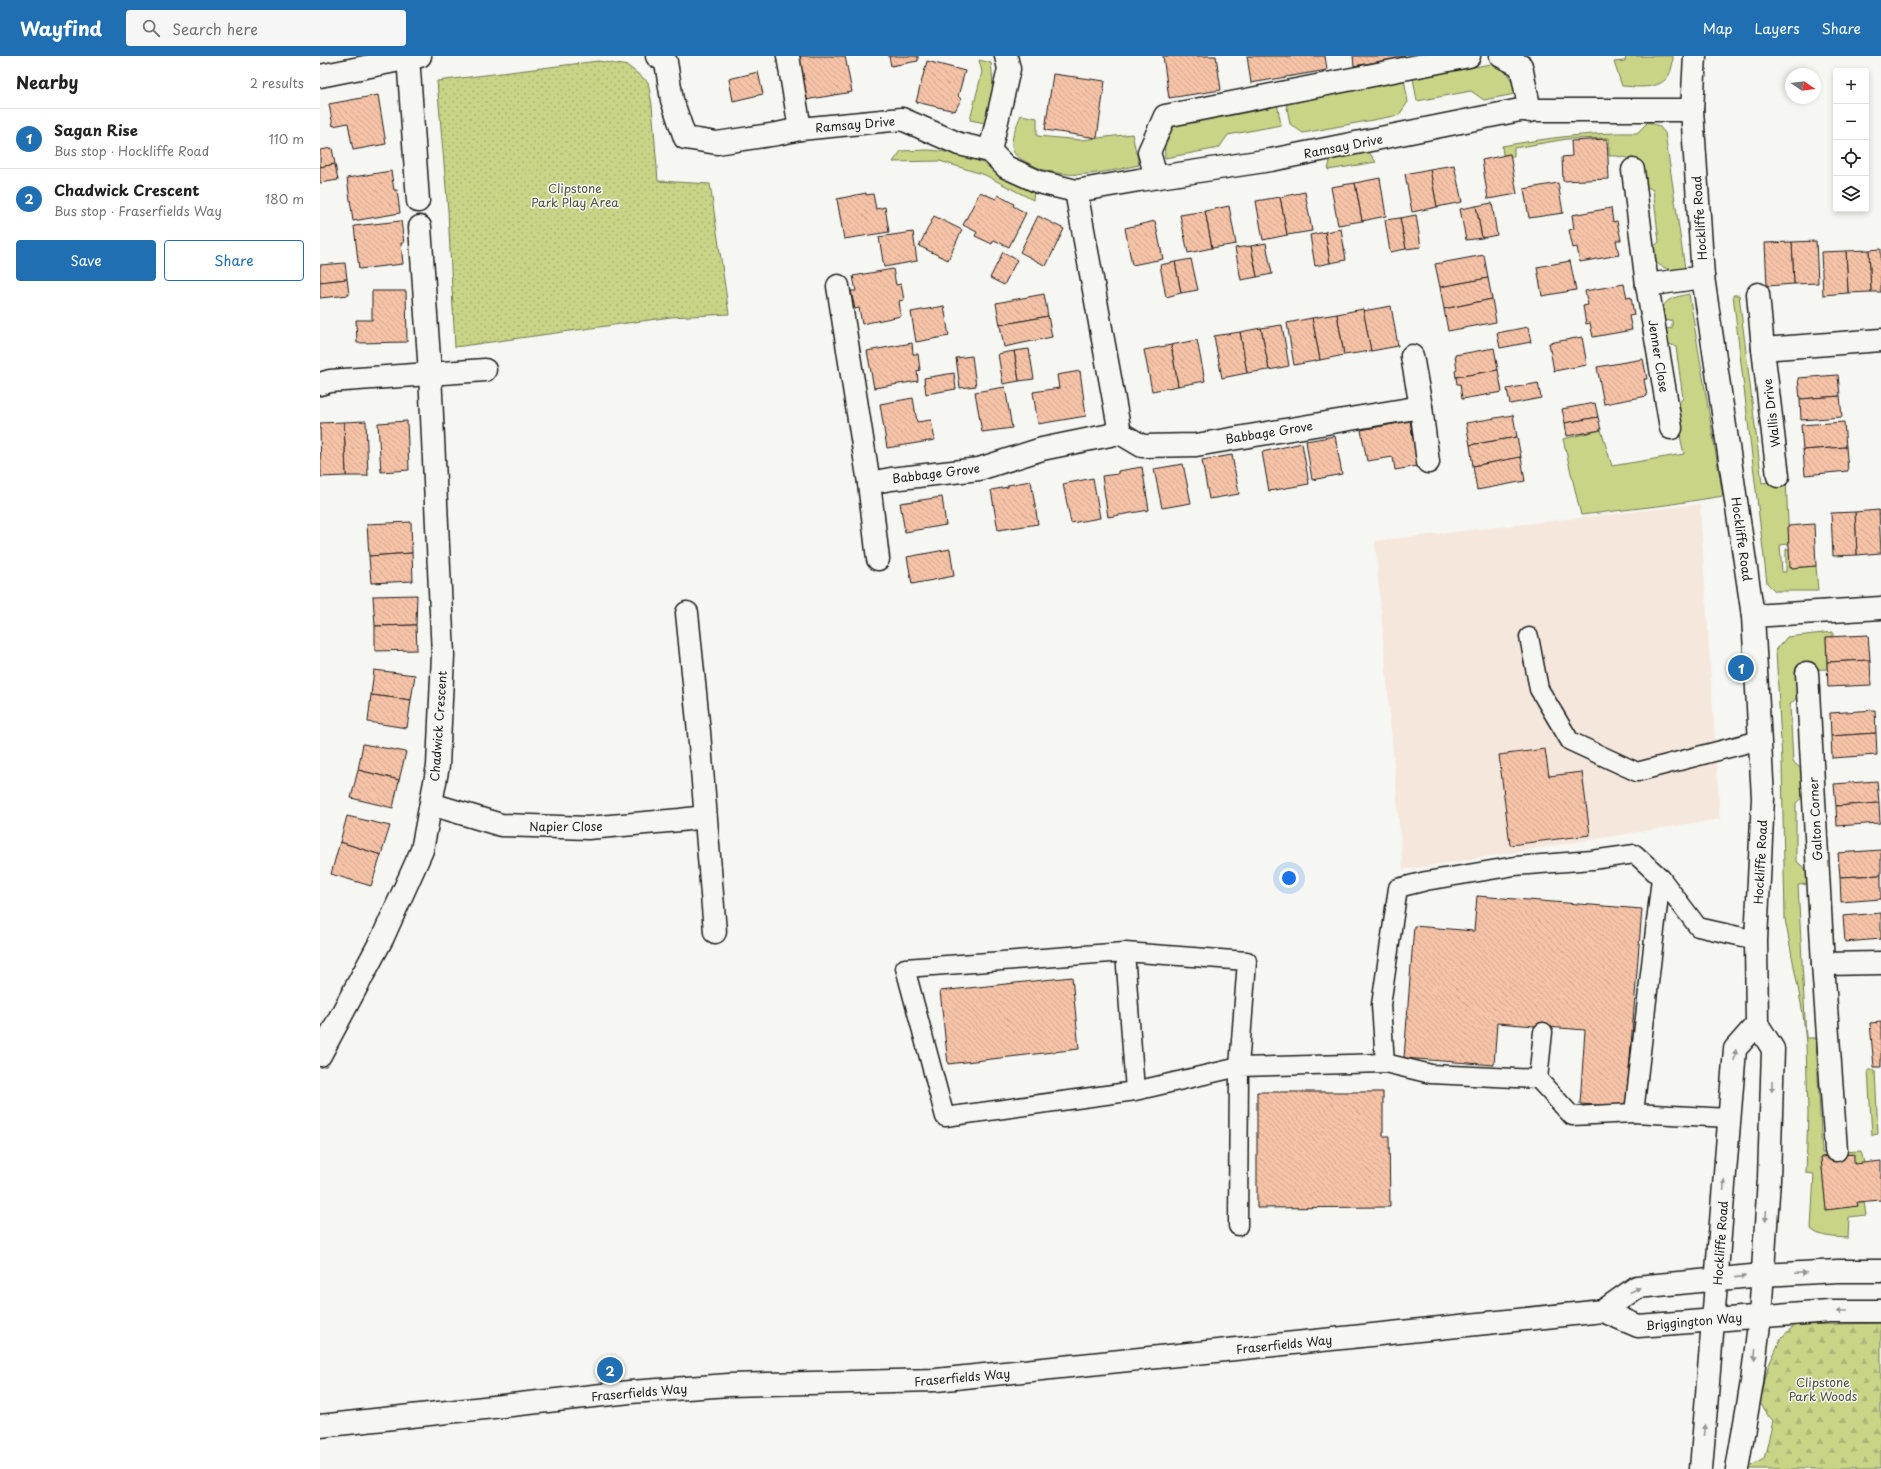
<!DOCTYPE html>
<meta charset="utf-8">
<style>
body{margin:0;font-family:"Playpen Sans",sans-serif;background:#f6f6f6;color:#222}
.controls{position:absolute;right:12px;top:12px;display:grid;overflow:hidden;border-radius:4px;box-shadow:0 2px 6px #0003}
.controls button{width:36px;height:36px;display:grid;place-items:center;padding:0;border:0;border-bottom:1px solid #e0e0e0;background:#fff;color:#222;font:20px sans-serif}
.compass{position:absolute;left:1465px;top:12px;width:36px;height:36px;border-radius:50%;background:#fff;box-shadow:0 2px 6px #0003;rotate:103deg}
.you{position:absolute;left:969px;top:822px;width:14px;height:14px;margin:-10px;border:3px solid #fff;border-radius:50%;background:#1a73e8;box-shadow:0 0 0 6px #1a73e833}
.badge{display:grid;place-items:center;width:26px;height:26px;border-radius:50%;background:#1f6fb2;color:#fff;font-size:13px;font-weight:700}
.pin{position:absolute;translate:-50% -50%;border:2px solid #fff;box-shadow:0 1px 4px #0006}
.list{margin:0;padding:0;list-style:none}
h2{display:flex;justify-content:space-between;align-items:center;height:52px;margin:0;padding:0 16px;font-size:17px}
h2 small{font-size:13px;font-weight:400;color:#767676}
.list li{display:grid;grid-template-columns:26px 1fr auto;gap:12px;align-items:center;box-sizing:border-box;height:60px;padding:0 16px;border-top:1px solid #e0e0e0}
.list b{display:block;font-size:15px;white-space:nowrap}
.list p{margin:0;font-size:13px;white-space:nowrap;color:#767676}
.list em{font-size:13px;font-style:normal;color:#767676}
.actions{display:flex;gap:8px;padding:12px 16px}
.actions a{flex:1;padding:9px 0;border:1px solid #1f6fb2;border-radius:4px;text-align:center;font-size:14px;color:#1f6fb2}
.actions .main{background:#1f6fb2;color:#fff}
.icon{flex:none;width:22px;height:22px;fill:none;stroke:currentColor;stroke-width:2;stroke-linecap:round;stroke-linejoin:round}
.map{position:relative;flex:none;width:1561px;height:1413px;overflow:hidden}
header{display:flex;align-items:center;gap:24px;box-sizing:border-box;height:56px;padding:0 20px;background:#1f6fb2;color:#fff}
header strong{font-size:19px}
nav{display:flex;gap:22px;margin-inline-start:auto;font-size:14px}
.search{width:280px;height:36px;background:#f6f6f6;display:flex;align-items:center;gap:10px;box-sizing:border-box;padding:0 14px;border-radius:4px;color:#767676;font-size:15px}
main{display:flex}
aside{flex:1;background:#fff}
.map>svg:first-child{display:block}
</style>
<header>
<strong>Wayfind</strong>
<div class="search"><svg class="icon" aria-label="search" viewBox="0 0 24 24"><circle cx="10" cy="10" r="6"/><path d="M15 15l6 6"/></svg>Search here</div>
<nav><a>Map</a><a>Layers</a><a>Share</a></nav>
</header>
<main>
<aside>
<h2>Nearby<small>2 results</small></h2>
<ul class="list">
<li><span class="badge">1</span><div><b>Sagan Rise</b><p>Bus stop · Hockliffe Road</p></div><em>110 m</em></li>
<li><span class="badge">2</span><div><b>Chadwick Crescent</b><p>Bus stop · Fraserfields Way</p></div><em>180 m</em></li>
</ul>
<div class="actions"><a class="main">Save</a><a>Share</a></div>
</aside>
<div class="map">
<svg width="1561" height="1413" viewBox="0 0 1561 1413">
<defs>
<pattern id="forest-firs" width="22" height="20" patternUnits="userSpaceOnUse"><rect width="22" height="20" fill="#c9d487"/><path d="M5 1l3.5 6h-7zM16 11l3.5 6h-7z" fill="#acb574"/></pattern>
<pattern id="park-dots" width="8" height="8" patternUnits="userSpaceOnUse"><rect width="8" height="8" fill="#c9d487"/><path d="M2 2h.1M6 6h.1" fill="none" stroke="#acb574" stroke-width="1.8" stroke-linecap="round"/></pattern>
<pattern id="building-back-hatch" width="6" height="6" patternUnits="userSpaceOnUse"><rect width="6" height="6" fill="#f6c3a7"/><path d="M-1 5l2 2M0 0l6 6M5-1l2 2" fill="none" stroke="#d2a78f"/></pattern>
</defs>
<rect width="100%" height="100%" fill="#f6f6f2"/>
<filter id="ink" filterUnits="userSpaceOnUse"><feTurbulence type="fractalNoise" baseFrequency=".025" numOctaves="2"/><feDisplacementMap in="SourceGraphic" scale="8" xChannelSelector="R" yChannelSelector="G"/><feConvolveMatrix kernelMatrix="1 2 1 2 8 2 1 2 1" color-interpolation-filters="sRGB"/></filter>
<g filter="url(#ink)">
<!-- built -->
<path fill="#f6e7dc" d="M1380 448 1400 763 1083 814 1055 485Z"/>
<!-- grass -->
<g fill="#c9d487" stroke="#727852">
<path d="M1306 0H1353C1353 34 1328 32 1302 30L1294 6 1305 5Z"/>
<path d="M659 4 671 7C674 31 674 43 665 67L650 64 662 16Z"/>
<path d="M1171 8C1188 16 1191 19 1195 38L1164 44 1151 35 1097 45 1093 22Z"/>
<path d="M1084 23 1088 46 1079 59 983 77 970 68 966 46Z"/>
<path d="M957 47 961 69 908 79 899 92 845 102C844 82 845 77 861 66Z"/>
<path d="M701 59 717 62V80L761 84 812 78 819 109C782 117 745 126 710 108 704 105 696 101 693 95 689 84 697 69 701 59Z"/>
<path d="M1328 66 1339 70 1345 77 1365 213C1351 216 1341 212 1331 202L1330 194 1339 186 1333 134 1322 128 1317 103C1306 103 1300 99 1289 100V82L1247 83 1194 92V101H1191L1190 98 1183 99 1182 90C1228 82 1271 76 1317 77Z"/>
<path d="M608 94C647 96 680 114 714 132L713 144 665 119 620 105 573 106 581 95Z"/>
<path d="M1048 95 1056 106 1008 114 1011 101Z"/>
<path d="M1369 238 1403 440 1346 449 1261 459 1243 383 1281 374 1292 410 1364 398 1354 353 1363 342 1356 291 1343 285V273L1352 272V264L1341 266C1339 244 1351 242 1369 238Z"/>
<path d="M1413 239H1419L1442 427 1466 424 1469 488 1460 489 1462 516H1466V493H1469L1471 512 1496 510 1498 535H1455L1447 527Z"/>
<path d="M1513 576V581H1506L1507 613 1478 614 1479 639 1470 649 1473 706 1485 716 1486 738 1476 747V805L1487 814 1488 828 1478 829 1486 982H1496L1502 1097 1541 1095 1544 1107 1534 1108 1533 1098 1501 1101 1506 1153 1538 1150 1537 1146H1544L1546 1159 1529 1161 1528 1182C1516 1181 1500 1182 1491 1173L1494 1118 1486 1117 1488 1057 1486 987 1483 958 1465 863 1462 705 1456 594 1467 581Z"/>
<path d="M1548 1014H1555L1558 1078 1552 1079Z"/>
</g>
<!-- forest -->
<path fill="url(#forest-firs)" stroke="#727852" d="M1561 1267V1413H1425L1444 1403 1453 1365 1440 1347 1448 1311 1461 1282 1475 1269Z"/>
<!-- park -->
<path fill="url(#park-dots)" stroke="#727852" d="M278 5 308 10 328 26 332 49 338 125 390 128 409 258 351 261 135 291 128 155 117 25Z"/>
<!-- building -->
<g fill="url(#building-back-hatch)" stroke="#1c1c1c">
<path d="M477 0H525L532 36 485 44Z"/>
<path d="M569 0H598V5L571 10Z"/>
<path d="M843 0H896L901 34 849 42Z"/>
<path d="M927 0H1005L1007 14 931 27Z"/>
<path d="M1033 0H1085V1L1034 10Z"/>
<path d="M607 5 645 15 638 40 641 43 635 55 596 46Z"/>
<path d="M438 16 443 38 413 45 409 23Z"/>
<path d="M733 18 785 25 777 82 725 74Z"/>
<path d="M58 39 66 88 33 94 28 67 13 70 9 48Z"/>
<path d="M1287 83 1289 123 1243 125 1242 101 1252 100 1251 85Z"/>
<path d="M12 92 15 108 0 111V94Z"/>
<path d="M1190 98 1197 138 1168 143 1162 104Z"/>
<path d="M15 108 18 124 0 127V111Z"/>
<path d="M1134 109 1142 146 1117 151 1110 113Z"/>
<path d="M1110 113 1117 151 1092 156 1085 118Z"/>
<path d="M71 115 74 134H77L80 157 33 165 27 122Z"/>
<path d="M1060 122 1066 160 1042 165 1035 127Z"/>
<path d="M1035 127 1042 165 1018 169 1011 131Z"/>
<path d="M1238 127 1243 157 1209 162 1204 133Z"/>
<path d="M660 136 676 143 678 139 694 148 693 150 706 157 689 191 674 184 672 188 655 180 657 176 643 169Z"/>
<path d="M985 136 992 175 967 179 960 141Z"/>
<path d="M546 137V139L553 138 556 153 565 151 569 176 524 183 517 143Z"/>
<path d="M960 141 967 179 943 184 936 145Z"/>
<path d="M1172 147 1177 179 1162 182 1156 150Z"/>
<path d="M909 150 916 188 892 192 885 155Z"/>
<path d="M1156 150 1162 182 1146 184 1140 153Z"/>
<path d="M1291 152 1293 166 1297 165 1301 184H1296L1299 199 1260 206 1257 191 1253 192 1249 174 1254 173 1252 159Z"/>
<path d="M885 155 892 192 868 197 860 159Z"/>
<path d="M1096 159 1101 191 1086 193 1080 162Z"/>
<path d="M614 160 642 174 628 204 599 190Z"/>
<path d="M718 160 744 173 726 210 700 196Z"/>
<path d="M1080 162 1086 193 1070 196 1065 164Z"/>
<path d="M81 165 84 187H81L83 208 39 213 34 170Z"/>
<path d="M835 165 843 203 812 209 805 172Z"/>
<path d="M1021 173 1026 204 1010 207 1005 176Z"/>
<path d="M593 176 597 205 564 211 559 181Z"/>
<path d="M1005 176 1010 207 995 210 990 179Z"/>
<path d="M1496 185 1498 227 1474 228 1472 186Z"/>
<path d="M1472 186 1474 228 1447 230 1445 187Z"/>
<path d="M946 187 952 218 937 221 931 190Z"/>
<path d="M931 190 937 221 921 224 915 192Z"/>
<path d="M1561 193V236H1551L1549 194Z"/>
<path d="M1549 194 1551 236 1528 237 1526 195Z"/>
<path d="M1526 195 1528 237 1503 239 1501 196Z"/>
<path d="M683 196 697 204 684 229 670 222Z"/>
<path d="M1164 199 1168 222 1120 231 1115 208Z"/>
<path d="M871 203 878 234 861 237 855 206Z"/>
<path d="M1250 205 1256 234 1222 240 1217 211Z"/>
<path d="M855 206 861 237 846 241 840 209Z"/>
<path d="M25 207 27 223 0 226V209Z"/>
<path d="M573 213 576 229 581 228 584 244 579 245 581 260 542 268 539 252 535 253 531 235H536L533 220Z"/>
<path d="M1168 222 1172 243 1124 253 1120 231Z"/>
<path d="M27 223 29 239 0 242V226Z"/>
<path d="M1304 228 1307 242 1311 241 1314 259 1309 260 1312 274 1273 281 1270 267 1266 268 1263 250 1268 249 1265 235Z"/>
<path d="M52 235H86L87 286 37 287 36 264H52Z"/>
<path d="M724 238 728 260 680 269 676 247Z"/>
<path d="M1172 243 1176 266 1128 275 1124 253Z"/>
<path d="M624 250 629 280 596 286 591 256Z"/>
<path d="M1071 250 1078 290 1051 295 1043 255Z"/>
<path d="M1043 253 1051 295 1024 299 1017 258Z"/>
<path d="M1017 258 1024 299 1000 304 992 262Z"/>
<path d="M728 260 732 281 684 291 680 269Z"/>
<path d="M992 262 1000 304 974 309 967 267Z"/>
<path d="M962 269 969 310 949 314 941 272Z"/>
<path d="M1208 271 1211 286 1180 292 1177 277Z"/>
<path d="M941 272 949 314 927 317 920 276Z"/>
<path d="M920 276 927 317 902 322 894 280Z"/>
<path d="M1262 281 1267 309 1234 315 1229 287Z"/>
<path d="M877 284 885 325 858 330 851 289Z"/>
<path d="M592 287 593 298H598L600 314 597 315 598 325 554 332 547 295Z"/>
<path d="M851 289 858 330 832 335 824 294Z"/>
<path d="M1174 292 1178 314 1136 321 1135 315 1137 314 1135 299Z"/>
<path d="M709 293 714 323 699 325 694 295Z"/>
<path d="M694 295 699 325 683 328 678 298Z"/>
<path d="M652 300 656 330 640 332 636 302Z"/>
<path d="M1323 303 1327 323H1324L1327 340 1284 348 1277 311Z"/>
<path d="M1178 314 1182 336 1142 343 1140 328H1137L1136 321Z"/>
<path d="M760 315 766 360 718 368 713 336 739 332 737 319Z"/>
<path d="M634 317 636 333 606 338 604 322Z"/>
<path d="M1518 319 1520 340 1480 343 1478 322Z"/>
<path d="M1218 327 1221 342 1190 348 1187 333Z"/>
<path d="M685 331 692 372 662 376 655 336Z"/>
<path d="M1520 340 1522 361 1481 364 1480 343Z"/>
<path d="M593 342 597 366 611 364 615 384 567 392 560 348Z"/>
<path d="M1275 347 1278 361 1245 367 1242 353Z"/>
<path d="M1193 359 1197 381 1150 389 1146 367Z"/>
<path d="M1278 361 1281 374 1247 380 1245 367Z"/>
<path d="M46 365 48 420H26L24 366Z"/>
<path d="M87 365 89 414 61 416 58 367Z"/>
<path d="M1090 365 1098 410 1075 414 1073 401 1047 405 1041 374Z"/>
<path d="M24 366 26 420 1 421 0 367Z"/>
<path d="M1524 366 1526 391 1483 394 1481 369Z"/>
<path d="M1015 380 1022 418 992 424 986 385Z"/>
<path d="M1197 381 1201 401 1153 410 1150 389Z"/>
<path d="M982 387 989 428 949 435 942 396Z"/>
<path d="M1526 391 1528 415 1485 419 1483 394Z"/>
<path d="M912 399 919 438 889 443 882 404Z"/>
<path d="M1201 401 1205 425 1157 434 1153 410Z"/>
<path d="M863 408 871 447 842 452 834 413Z"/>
<path d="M822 411 829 454 788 461 782 420 798 418V415Z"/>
<path d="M773 422 780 462 751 467 743 428Z"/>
<path d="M711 425 718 468 678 474 671 434 688 431V429Z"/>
<path d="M622 441 626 469 585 476 580 447Z"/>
<path d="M1559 454 1561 497 1537 499 1535 456Z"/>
<path d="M1535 456 1537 499 1513 500 1511 457Z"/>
<path d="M91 466 92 497 49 500 47 468Z"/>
<path d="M1494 468 1496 510 1470 512 1468 470Z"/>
<path d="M630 493 634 520 592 528 587 501Z"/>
<path d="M92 497 93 525 51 527 49 500Z"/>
<path d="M97 539 96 569 55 570 53 540Z"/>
<path d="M96 569 97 594 55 595V570Z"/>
<path d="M1548 579 1550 604 1507 606 1506 581Z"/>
<path d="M1550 604 1551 629 1508 631 1507 606Z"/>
<path d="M54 614 95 619 91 644 51 639Z"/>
<path d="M51 639 91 644 87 672 48 666Z"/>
<path d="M1555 654 1556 677 1511 680 1510 657Z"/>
<path d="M1556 677 1557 699 1512 702 1511 680Z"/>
<path d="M43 688 86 696 79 724 38 714Z"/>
<path d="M1225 693 1229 720 1262 716 1270 779 1190 789 1179 699Z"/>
<path d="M38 714 79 724 73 752 31 742Z"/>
<path d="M1557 725 1559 747 1516 750 1514 728Z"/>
<path d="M1559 747 1560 767 1517 770 1516 750Z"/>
<path d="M27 760 70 770 61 799 20 786Z"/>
<path d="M20 786 61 799 51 830 11 818Z"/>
<path d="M1561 794V819L1520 821 1518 797Z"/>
<path d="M1561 819V843L1521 846 1520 821Z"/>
<path d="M1157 840 1322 853 1306 1051 1260 1048 1265 974 1177 967 1174 1009 1084 1002 1094 870 1154 875Z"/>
<path d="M1561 857V883L1525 886 1523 860Z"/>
<path d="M752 921 759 993 628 1008 620 935Z"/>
<path d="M1561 966V1011H1554L1550 967Z"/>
<path d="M937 1036H1063V1080H1069L1070 1151 937 1152Z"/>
<path d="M1534 1098V1108L1561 1105V1144L1537 1146 1538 1150 1506 1154 1501 1101Z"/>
</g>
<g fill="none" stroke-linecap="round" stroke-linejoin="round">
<defs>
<g id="lane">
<path d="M1209 581 1219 633 1250 685 1317 716 1440 684"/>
<path d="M1341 822 1314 1057 1409 1062"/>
<path d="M805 896 585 912 625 1061 815 1035 805 896 927 905 919 1011 815 1035"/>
<path d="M1223 976 1218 1023 1111 1018 1065 1007 1061 949 1078 832 1106 825 1195 810 1272 804 1315 798 1341 822 1378 871 1436 884"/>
<path d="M1218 1023 1252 1060 1314 1057"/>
<path d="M918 1170 919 1011 1065 1007"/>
</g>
<g id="street">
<path d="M88 0 98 145"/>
<path d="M337 0 346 6 352 44 365 82 397 87 457 78 480 73 582 63 639 88 670 95 686 111 719 126 756 135 819 124 951 104 1200 54H1372"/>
<path d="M468 0 480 73"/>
<path d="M1181 0 1201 10 1210 55"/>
<path d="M0 20 100 0"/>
<path d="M670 95 689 13 686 0"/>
<path d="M1313 114 1327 229"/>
<path d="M836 121 829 96 845 60 1149 0"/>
<path d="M756 135 800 377"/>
<path d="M518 230 549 427 558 503"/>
<path d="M1438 238 1443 293"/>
<path d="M1092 300 1101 351 1108 406"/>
<path d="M0 328 10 325 165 314"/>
<path d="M1351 372 1327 229 1383 221"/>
<path d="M1458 420 1443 293 1561 284"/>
<path d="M549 427 571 423 659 413 722 393 800 377 822 390 876 389 1101 351"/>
<path d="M367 557 379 676 395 876"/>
<path d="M1433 560 1561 552"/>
<path d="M1487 617 1503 908 1561 907"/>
<path d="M111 748 181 769 268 772 360 764 385 761"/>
<path d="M1503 908 1516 1094"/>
<path d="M0 999 63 881 102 794 118 710 123 599 110 317 100 171"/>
</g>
<g id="secondary">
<path d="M1283 1255 1317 1231 1442 1219 1518 1215H1561"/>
<path d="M0 1370 310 1336 409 1329 616 1324 1283 1255 1318 1270 1509 1255H1561"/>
</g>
<g id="primary">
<path d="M1375 0 1372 54 1383 221 1433 560 1443 742 1436 884 1437 968 1453 993 1449 1123 1440 1260 1432 1326 1417 1413"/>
<path d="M1381 1413 1415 993 1437 968"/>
</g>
</defs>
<!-- lane casing -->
<use href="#lane" stroke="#1c1c1c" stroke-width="21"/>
<!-- street casing -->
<use href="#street" stroke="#1c1c1c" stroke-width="25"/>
<!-- secondary casing -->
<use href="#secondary" stroke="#1c1c1c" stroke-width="25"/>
<!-- primary casing -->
<use href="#primary" stroke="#1c1c1c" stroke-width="25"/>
<!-- lane -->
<use href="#lane" stroke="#f6f6f2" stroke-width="18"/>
<!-- street -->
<use href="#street" stroke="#f6f6f2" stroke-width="22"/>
<!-- secondary -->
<use href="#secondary" stroke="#f6f6f2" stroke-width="22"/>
<!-- primary -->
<use href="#primary" stroke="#f6f6f2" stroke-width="22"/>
</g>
<!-- one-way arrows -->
<defs><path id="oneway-solid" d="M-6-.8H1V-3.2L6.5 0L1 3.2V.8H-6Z"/></defs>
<g fill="#949492">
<use href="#oneway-solid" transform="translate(1415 999) rotate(-82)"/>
<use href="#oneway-solid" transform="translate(1452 1030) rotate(91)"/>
<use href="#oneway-solid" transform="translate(1404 1129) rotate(-86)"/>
<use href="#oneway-solid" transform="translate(1446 1160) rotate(94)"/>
<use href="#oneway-solid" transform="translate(1481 1217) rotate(-3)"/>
<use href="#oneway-solid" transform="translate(1420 1221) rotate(-6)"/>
<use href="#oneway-solid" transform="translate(1315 1234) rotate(-25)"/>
<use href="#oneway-solid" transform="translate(1522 1255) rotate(180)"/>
<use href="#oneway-solid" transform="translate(1435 1299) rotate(96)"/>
<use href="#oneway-solid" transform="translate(1385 1374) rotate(-85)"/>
</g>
</g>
<g text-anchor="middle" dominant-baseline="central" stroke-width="3" stroke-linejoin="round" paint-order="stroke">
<!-- street labels -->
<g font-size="12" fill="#1c1c1c" stroke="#f6f6f2">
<text transform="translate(535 68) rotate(-5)">Ramsay Drive</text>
<text transform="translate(1023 90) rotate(-11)">Ramsay Drive</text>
<text transform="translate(1379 162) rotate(-94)">Hockliffe Road</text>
<text transform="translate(1339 300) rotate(81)">Jenner Close</text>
<text transform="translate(1451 357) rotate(-97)">Wallis Drive</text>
<text transform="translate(949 376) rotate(-9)">Babbage Grove</text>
<text transform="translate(616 417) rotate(-7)">Babbage Grove</text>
<text transform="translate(1422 483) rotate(82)">Hockliffe Road</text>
<text transform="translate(118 670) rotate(-86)">Chadwick Crescent</text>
<text transform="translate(1495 763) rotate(-93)">Galton Corner</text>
<text x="246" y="770">Napier Close</text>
<text transform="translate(1440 806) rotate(-87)">Hockliffe Road</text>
<text transform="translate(1400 1187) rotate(-86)">Hockliffe Road</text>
<text transform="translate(1374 1265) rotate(-5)">Briggington Way</text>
<text transform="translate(964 1288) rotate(-6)">Fraserfields Way</text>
<text transform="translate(642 1321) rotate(-5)">Fraserfields Way</text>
<text transform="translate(319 1336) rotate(-5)">Fraserfields Way</text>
</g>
<!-- park labels -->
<g font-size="12" fill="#50533c" stroke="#f6f6f2">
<text x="255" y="132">Clipstone<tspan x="255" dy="14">Park Play Area</tspan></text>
<text x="1503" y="1326">Clipstone<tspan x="1503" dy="14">Park Woods</tspan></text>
</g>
</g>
</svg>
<div class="controls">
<button>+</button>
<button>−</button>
<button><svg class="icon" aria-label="locate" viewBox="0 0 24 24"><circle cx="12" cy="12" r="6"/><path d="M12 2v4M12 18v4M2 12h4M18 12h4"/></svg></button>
<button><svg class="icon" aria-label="layers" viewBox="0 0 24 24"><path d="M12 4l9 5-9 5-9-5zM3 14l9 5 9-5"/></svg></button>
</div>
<svg class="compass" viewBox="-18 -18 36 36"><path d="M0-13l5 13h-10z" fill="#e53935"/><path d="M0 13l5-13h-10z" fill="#767676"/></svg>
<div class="you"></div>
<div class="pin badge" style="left:1421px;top:612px">1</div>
<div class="pin badge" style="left:290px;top:1314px">2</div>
</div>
</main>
